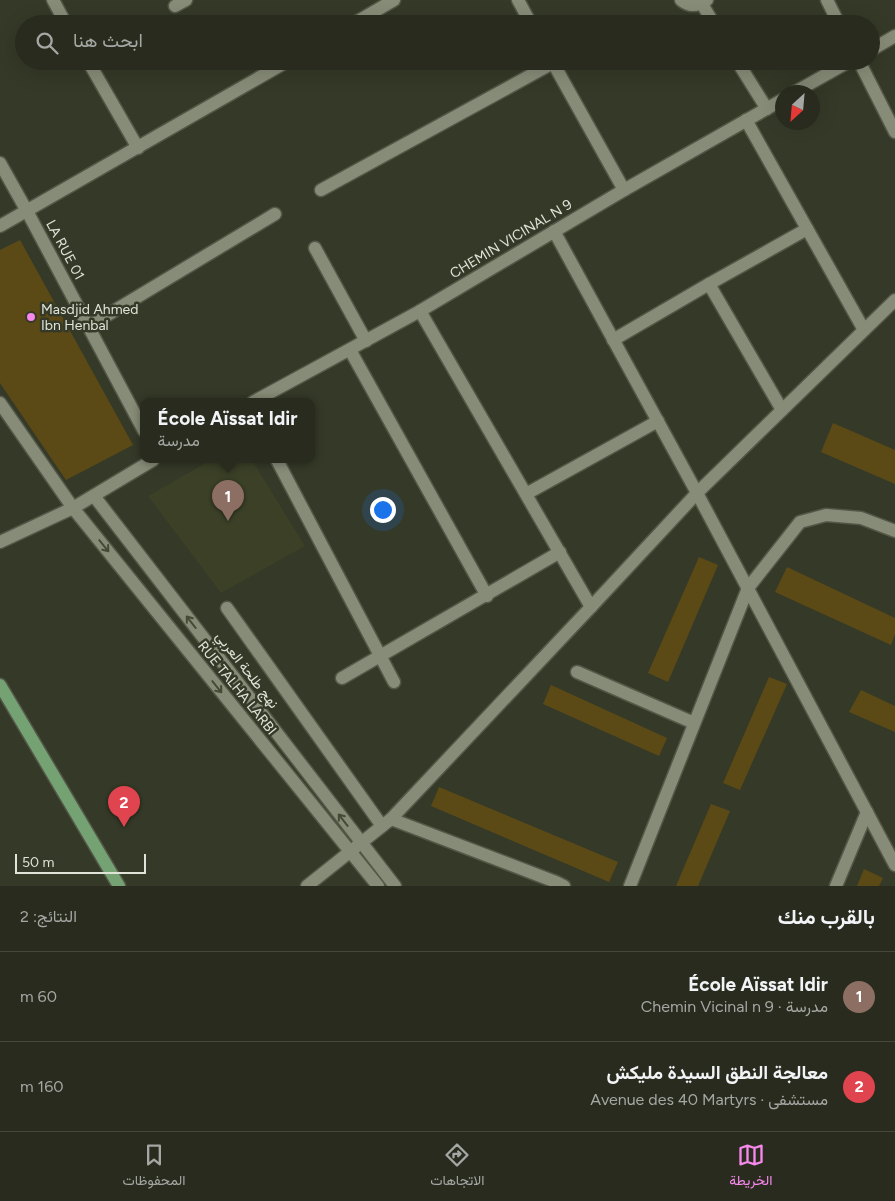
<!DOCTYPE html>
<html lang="ar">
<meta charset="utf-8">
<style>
body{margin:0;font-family:Figtree,Vazirmatn,sans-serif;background:#303326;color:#f1f3f6;direction:rtl}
.compass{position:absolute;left:775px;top:85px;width:45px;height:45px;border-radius:50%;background:#282b1d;box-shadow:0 5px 20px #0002;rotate:206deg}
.scale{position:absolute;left:15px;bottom:12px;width:131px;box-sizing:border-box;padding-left:5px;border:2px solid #e0e3d8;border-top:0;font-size:14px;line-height:18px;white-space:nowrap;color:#e0e3d8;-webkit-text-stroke:4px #353927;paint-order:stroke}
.you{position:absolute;left:382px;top:509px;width:18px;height:18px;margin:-12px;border:4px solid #fff;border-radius:50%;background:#1a73e8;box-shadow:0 0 0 8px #1a73e833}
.badge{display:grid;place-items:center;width:32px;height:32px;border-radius:50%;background:#f788ec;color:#fff;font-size:16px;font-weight:700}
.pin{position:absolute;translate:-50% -41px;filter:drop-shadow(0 1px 2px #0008)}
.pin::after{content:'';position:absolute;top:26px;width:18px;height:15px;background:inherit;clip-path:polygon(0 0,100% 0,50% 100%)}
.popup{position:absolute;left:140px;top:398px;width:175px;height:65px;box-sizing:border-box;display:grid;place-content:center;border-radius:10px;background:#282b1d;filter:drop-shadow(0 1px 4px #0005);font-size:16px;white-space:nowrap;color:#a5a7a4}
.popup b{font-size:19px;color:#f1f3f6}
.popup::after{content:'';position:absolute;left:50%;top:100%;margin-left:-10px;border:10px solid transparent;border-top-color:#282b1d}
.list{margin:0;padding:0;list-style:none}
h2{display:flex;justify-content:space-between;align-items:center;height:65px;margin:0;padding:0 20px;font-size:21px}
h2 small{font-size:16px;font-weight:400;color:#a5a7a4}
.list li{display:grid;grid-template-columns:32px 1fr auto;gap:15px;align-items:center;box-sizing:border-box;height:90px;padding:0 20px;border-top:1px solid #44473b}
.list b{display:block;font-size:19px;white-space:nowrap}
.list p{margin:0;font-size:16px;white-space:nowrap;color:#a5a7a4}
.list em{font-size:16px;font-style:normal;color:#a5a7a4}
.icon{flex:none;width:28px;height:28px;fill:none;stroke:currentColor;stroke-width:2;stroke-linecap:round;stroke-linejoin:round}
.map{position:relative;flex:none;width:895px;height:886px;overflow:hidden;direction:ltr}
.search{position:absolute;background:#282b1d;box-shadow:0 5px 20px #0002;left:15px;right:15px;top:15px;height:55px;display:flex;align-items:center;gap:12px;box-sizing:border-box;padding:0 18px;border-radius:28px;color:#a5a7a4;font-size:19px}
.sheet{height:245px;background:#282b1d}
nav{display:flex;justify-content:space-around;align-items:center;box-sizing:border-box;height:70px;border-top:1px solid #44473b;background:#282b1d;font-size:14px;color:#a5a7a4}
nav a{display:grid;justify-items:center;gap:2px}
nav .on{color:#f788ec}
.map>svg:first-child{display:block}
</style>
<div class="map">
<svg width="895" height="886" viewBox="0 0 895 886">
<rect width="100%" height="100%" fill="#353927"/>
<!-- built -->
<path fill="#3b4027" d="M211 460H252L305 546 221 593 148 496Z"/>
<!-- building -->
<g fill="#5c4a16">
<path d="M20 240 133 445 66 480 0 383V250Z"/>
<path d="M833 423 895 450V484L821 452Z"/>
<path d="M699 557 718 565 668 682 648 673Z"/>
<path d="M787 567 895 618V634L891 645 775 592Z"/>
<path d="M769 677 787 684 740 790 723 783Z"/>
<path d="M551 685 667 738 659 756 543 704Z"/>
<path d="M861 690 895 706V732L849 712Z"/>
<path d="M439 787 618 862 609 882 431 806Z"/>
<path d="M711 804 730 811 698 886H676Z"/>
<path d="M864 869 883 878 879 886H857Z"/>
</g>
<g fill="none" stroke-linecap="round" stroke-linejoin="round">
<defs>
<g id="minor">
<path d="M53 0 66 24"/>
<path d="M518 0 531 24"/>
<path d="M681 0C689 7 698 6 707 0"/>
<path d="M827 0 839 24"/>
<path d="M702 4 714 24"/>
<path d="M175 6 186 0"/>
<path d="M353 24 394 0"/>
<path d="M871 50 895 36"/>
<path d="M88 61 138 148"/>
<path d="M552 61 624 190"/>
<path d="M737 61 767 109"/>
<path d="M859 61 895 132"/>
<path d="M795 92 850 61"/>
<path d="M746 120 864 330"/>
<path d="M0 163 28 213 144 431"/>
<path d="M321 190 553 63"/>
<path d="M0 226 288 61"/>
<path d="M554 231 697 493 895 865"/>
<path d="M315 248 366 341"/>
<path d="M709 284 807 229"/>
<path d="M420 311 591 607"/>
<path d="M89 326 275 214"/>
<path d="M613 340 709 284 782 410"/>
<path d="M350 350 487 596"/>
<path d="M253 402 420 311 624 190 782 100"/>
<path d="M0 403 73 508 378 886"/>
<path d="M277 460 394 682"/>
<path d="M526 494 658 421"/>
<path d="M94 496 395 886"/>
<path d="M0 542 73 508 153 460"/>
<path d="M227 608 382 826"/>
<path d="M577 672 694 723"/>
<path d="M342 678 560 552"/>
<path d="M391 819 556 882 564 886"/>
<path d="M307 886 391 819 591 607 697 493 895 300"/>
<path d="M630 886 748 588 800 522 826 515 861 518 895 531"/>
<path d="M836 886 867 812"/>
</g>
<path id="major" d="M0 685 119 886"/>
</defs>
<!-- minor casing -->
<use href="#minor" stroke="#545747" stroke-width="15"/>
<!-- major casing -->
<use href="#major" stroke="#545747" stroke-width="15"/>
<!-- minor -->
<use href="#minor" stroke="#878c78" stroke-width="12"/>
<!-- major -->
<use href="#major" stroke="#74a273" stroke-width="12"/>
</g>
<!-- one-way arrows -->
<defs><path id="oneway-shaft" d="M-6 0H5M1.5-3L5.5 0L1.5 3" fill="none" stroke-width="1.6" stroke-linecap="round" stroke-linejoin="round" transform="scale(1.25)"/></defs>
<g stroke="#454a37">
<use href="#oneway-shaft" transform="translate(104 546) rotate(51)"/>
<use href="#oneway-shaft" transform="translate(191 622) rotate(-128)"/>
<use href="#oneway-shaft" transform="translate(217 687) rotate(51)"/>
<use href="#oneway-shaft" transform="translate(343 820) rotate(-128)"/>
</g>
<!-- markers -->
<circle fill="#f788ec" stroke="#353927" stroke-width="2" cx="31" cy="317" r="5"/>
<g text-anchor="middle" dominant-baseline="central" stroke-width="5" stroke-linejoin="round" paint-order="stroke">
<!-- street labels -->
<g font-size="14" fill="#e0e3d8" stroke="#353927">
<text transform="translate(511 239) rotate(-31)">CHEMIN VICINAL N 9</text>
<text transform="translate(65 250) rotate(62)">LA RUE 01</text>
<text transform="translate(247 670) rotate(52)">نهج طلحة العربي</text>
<text transform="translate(237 688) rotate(51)">RUE TALHA LARBI</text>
</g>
<!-- poi labels -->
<g font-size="14" fill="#e0e3d8" stroke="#353927" text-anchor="start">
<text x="41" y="309">Masdjid Ahmed<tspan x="41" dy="16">Ibn Henbal</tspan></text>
</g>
</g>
</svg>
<svg class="compass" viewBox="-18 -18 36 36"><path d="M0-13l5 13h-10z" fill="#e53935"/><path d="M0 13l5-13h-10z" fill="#a5a7a4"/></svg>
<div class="scale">50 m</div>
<div class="you"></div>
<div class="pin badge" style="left:228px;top:521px;background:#8d6e63">1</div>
<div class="popup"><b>École Aïssat Idir</b>مدرسة</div>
<div class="pin badge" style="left:124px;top:827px;background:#e0444e">2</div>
<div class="search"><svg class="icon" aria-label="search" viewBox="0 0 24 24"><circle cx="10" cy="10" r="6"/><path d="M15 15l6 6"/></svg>ابحث هنا</div>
</div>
<section class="sheet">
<h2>بالقرب منك<small>النتائج: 2</small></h2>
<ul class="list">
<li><span class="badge" style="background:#8d6e63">1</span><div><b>École Aïssat Idir</b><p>مدرسة · Chemin Vicinal n 9</p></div><em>60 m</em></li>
<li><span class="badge" style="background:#e0444e">2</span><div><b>معالجة النطق السيدة مليكش</b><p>مستشفى · Avenue des 40 Martyrs</p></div><em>160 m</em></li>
</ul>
</section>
<nav>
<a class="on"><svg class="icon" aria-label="map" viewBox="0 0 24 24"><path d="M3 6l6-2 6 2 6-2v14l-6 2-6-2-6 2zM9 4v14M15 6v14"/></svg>الخريطة</a>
<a><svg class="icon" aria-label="directions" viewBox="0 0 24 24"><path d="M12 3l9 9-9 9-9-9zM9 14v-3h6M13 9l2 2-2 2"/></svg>الاتجاهات</a>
<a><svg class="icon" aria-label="saved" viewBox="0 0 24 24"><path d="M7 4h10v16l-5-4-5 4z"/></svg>المحفوظات</a>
</nav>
